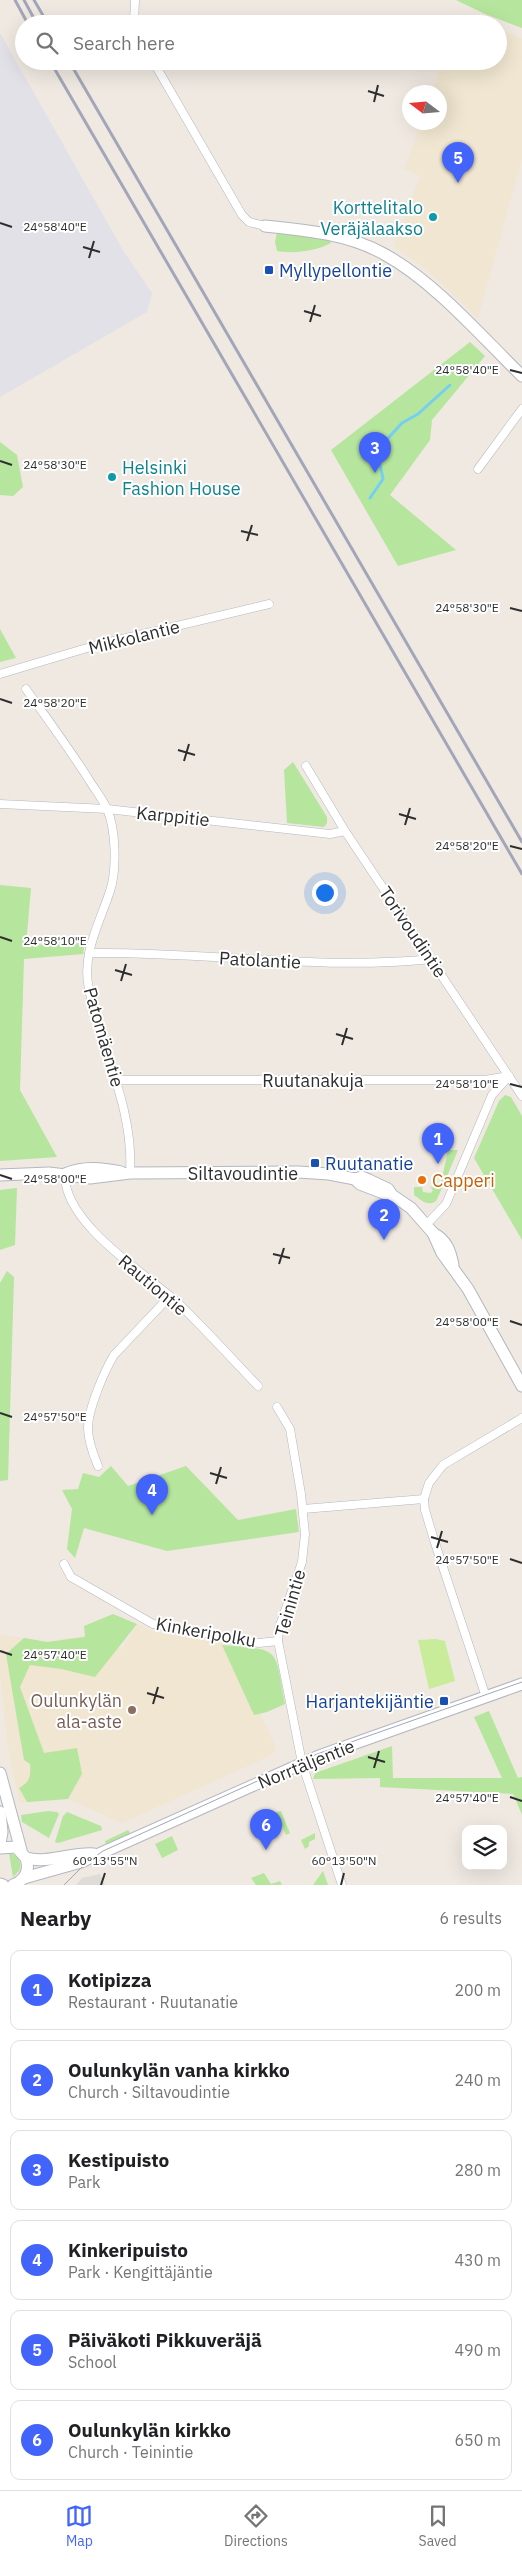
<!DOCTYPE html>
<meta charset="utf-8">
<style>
body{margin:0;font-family:"IBM Plex Sans",sans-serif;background:#f2f2f2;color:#202124}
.controls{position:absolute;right:15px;bottom:15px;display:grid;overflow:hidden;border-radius:10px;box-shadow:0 5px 20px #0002}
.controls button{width:45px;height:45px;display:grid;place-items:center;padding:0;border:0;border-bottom:1px solid #e0e0e0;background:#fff;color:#202124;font:25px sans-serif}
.compass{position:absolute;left:402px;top:85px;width:45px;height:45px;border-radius:50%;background:#fff;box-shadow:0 5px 20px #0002;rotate:286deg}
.you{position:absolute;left:324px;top:892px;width:18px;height:18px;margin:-12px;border:4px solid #fff;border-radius:50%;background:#1a73e8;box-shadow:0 0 0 8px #1a73e833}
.badge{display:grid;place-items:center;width:32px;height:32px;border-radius:50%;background:#4264fb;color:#fff;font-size:16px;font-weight:700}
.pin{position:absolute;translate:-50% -41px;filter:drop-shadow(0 1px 2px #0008)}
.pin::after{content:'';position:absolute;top:26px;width:18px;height:15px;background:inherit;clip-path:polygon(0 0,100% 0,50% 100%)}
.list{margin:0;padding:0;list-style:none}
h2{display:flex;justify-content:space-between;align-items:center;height:65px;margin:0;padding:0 20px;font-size:21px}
h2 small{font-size:16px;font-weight:400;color:#757577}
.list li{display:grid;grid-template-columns:32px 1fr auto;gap:15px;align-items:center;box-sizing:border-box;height:80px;margin:0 10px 10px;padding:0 10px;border:1px solid #e0e0e0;border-radius:10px}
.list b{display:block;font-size:19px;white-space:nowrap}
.list p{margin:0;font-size:16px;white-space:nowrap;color:#757577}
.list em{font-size:16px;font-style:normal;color:#757577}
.icon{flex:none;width:28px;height:28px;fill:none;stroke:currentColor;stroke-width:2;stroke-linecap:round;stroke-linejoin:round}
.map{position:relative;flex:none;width:522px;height:1885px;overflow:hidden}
.search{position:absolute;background:#fff;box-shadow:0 5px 20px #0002;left:15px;right:15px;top:15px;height:55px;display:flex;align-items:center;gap:12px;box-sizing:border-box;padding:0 18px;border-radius:28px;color:#757577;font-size:19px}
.sheet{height:605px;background:#fff}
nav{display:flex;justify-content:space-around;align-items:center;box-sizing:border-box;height:70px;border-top:1px solid #e0e0e0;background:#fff;font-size:14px;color:#757577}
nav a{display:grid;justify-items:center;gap:2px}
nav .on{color:#4264fb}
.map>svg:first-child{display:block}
</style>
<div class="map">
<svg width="522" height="1885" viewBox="0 0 522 1885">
<rect width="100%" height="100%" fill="#efe9e1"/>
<!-- industrial -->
<path fill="#e3e1e8" d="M0 33 124 252 152 293 147 312 0 397Z"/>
<!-- education -->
<g fill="#f0e6d1">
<path d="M464 16H469L488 24H457Z"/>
<path d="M498 28 522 39V159L478 318 426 269 394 246 420 176 404 169 421 123 440 122V92H432L443 61H498Z"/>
<path d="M137 1624 154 1632 223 1643 229 1646 275 1745V1751L272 1755 122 1823 68 1799 20 1803 8 1748 0 1675V1635L50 1641 86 1635 122 1649Z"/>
</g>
<!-- green -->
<g fill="#b6e59e">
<path d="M456 0H522V28L485 14Z"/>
<path d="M277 232 329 240 331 243C317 251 293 254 277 251L275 242Z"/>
<path d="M470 342 485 356 432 420 430 440 390 495 456 550 398 566 331 450Z"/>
<path d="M0 442 17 455 23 487 13 496 0 495Z"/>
<path d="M0 629 16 658 0 662Z"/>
<path d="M293 762 327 817V823L324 827 287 823 284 770Z"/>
<path d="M0 885 31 888 26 945 85 943 83 954 24 959 20 1090 57 1157 0 1161Z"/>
<path d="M505 1095 511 1097 522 1116V1240L474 1158 499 1101Z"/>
<path d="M448 1150H458L445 1181 441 1183Z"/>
<path d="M414 1187H422L423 1192 431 1193 433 1190 430 1187 442 1188 436 1201C428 1207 421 1200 414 1195Z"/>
<path d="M17 1188 15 1245 0 1250V1190Z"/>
<path d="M7 1271 14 1277 8 1480 0 1481V1283Z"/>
<path d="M111 1466 128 1486 186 1466 238 1520 296 1509 299 1532 167 1551 84 1528 75 1558 67 1549 72 1509 62 1490 78 1489 83 1473 99 1477Z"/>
<path d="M113 1614 137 1624 95 1677 61 1669 30 1665 20 1687 44 1753 77 1748 82 1774 68 1799 27 1802 19 1788C30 1782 31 1776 30 1764L24 1760 6 1654 24 1638 47 1642 85 1637 84 1626Z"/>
<path d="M222 1645C282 1650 274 1646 285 1704L267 1712 254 1715Z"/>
<path d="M489 1711 518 1778 522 1777V1815L513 1794 380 1787V1778L313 1779 315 1773 392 1746 393 1778H502L474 1717Z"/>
<path d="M48 1811 57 1812 59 1814 49 1838 22 1822 21 1815Z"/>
<path d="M281 1811 290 1833 286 1835 276 1812Z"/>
<path d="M67 1812 101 1826 102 1830 58 1843 55 1842 63 1816Z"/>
<path d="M128 1830 131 1834 106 1845 105 1841Z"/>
<path d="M315 1833V1839L309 1842V1846L305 1849 301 1840Z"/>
<path d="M172 1836 178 1850 162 1858 155 1844Z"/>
<path d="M9 1853C18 1855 23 1862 19 1871L13 1877Z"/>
<path d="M323 1871 328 1885H313Z"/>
<path d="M264 1873 271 1884 280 1881 282 1885H256L251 1878Z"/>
</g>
<!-- pitch -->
<path fill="#c9ec9a" d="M436 1639 445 1641 455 1681 429 1689 418 1640Z"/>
<!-- plaza -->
<path fill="#dfdcd8" d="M100 1874 105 1885H76L82 1878Z"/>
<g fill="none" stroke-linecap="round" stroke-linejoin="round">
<!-- stream -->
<path stroke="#75cff0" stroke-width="3" d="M370 498 383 479 378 454 380 447 402 423 418 414 450 385"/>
<defs>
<g id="street">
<path d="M134 24 135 0"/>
<path d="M153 61 242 215 249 222 265 226"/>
<path d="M478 469 522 409"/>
<path d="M0 674 97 645 269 604"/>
<path d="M26 689C48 720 71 751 91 783 96 791 103 800 107 809 116 829 117 870 110 891 100 922 81 955 89 989 102 1051 134 1109 130 1173"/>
<path d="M306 766 345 831 522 1096"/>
<path d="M0 804 107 809 330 834 345 831"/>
<path d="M89 953C205 951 315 971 432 959"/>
<path d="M117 1080H485L509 1076"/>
<path d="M65 1174C63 1223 145 1273 178 1303 206 1330 231 1358 258 1386"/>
<path d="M426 1225 446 1204 492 1095 509 1076"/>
<path d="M277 1407 290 1429 301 1494 305 1534 302 1562 279 1628 278 1641 302 1763 342 1885"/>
<path d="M98 1466C93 1454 88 1441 88 1428 88 1409 104 1372 114 1355L170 1296"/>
<path d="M303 1509 424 1499"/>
<path d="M64 1564 71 1577 153 1624 259 1643 278 1641"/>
<path d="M486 1697 434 1540 425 1510 424 1499 429 1483 443 1465 522 1418"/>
</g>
<g id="secondary">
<path d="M265 226C305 230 348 234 384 254 435 282 480 335 522 376"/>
<path d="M65 1174C83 1166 102 1168 121 1172"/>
<path d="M0 1175 49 1173 90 1178 130 1173 298 1172 329 1174 355 1179 362 1177 369 1180 388 1189 392 1195 411 1208 433 1233 442 1253 468 1289 522 1386"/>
<path d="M355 1179 360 1184 386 1194"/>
<path d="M433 1233C447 1241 450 1250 453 1265"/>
<path d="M0 1773 21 1850"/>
<path d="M0 1812 2 1832 0 1844"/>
<path d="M0 1848 16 1847 26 1858C30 1870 26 1880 13 1885"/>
<path d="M26 1858C48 1864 72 1852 94 1854"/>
<path d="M24 1878 81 1862 319 1756 522 1684"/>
<path d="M0 1884 3 1885"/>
</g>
</defs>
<!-- street casing -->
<use href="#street" stroke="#b4b7c1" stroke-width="9"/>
<!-- secondary casing -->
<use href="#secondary" stroke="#b4b7c1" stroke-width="13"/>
<!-- street -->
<use href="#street" stroke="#fff" stroke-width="8"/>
<!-- secondary -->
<use href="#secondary" stroke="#fff" stroke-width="11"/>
<!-- tram -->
<path stroke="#a3a6b8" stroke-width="1" d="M64 1885 86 1863 103 1851 317 1754 522 1682"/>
<!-- rail -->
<g stroke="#a3a6b8" stroke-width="3">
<path d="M15 0 28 24"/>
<path d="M24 0 37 24"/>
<path d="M34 0 48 24"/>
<path d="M50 61 522 874"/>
<path d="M69 61 522 842"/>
</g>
</g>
<!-- ticks -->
<path fill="none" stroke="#2e2e2e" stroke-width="2" d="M368 91 384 96M374 102 378 85M0 223 12 227M83 247 100 252M89 258 94 241M304 311 321 316M310 322 315 305M510 370 522 373M0 461 12 465M241 531 258 535M247 541 252 525M510 608 522 611M0 699 12 703M178 750 195 755M184 761 189 744M399 814 416 819M405 825 410 808M510 846 522 849M0 937 12 941M115 970 132 975M121 981 126 964M336 1034 353 1039M342 1045 347 1028M510 1084 522 1087M0 1175 12 1179M273 1254 290 1258M279 1264 284 1248M510 1321 522 1325M0 1413 12 1417M210 1473 227 1478M216 1484 221 1467M431 1537 448 1542M437 1548 442 1531M510 1559 522 1563M0 1651 12 1655M147 1693 164 1698M153 1704 158 1687M368 1757 385 1762M374 1768 379 1751M510 1797 522 1801M101 1885 105 1873M341 1885 344 1873"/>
<!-- markers -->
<g fill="#0f9aa8" stroke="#fff" stroke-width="2">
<circle cx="433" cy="217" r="5"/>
<circle cx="112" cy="477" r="5"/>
</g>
<g fill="#1a4fb4" stroke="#fff" stroke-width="2">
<rect x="264" y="265" width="10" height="10" rx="2.5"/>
<rect x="310" y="1158" width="10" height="10" rx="2.5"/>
<rect x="439" y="1696" width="10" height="10" rx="2.5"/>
</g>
<circle fill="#e8710a" stroke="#fff" stroke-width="2" cx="422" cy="1180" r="5"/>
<circle fill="#8d6e63" stroke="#fff" stroke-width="2" cx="132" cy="1710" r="5"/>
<g text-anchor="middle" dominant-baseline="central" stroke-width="4" stroke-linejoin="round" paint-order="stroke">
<!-- culture labels -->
<g font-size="18" fill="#0d838f" stroke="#fff" text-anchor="end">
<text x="423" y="207">Korttelitalo<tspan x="423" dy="21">Veräjälaakso</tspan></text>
<text x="122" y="467" text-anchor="start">Helsinki<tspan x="122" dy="21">Fashion House</tspan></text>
</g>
<!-- transit labels -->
<g font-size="18" fill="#164399" stroke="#fff" text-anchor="start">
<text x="279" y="270">Myllypellontie</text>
<text x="325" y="1163">Ruutanatie</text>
<text x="434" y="1701" text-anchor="end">Harjantekijäntie</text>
</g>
<!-- street labels -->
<g font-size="18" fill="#2e2e2e" stroke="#fff">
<text transform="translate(134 637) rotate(-14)">Mikkolantie</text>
<text transform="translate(173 816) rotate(6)">Karppitie</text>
<text transform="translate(413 932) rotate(56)">Torivoudintie</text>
<text transform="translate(260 960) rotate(3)">Patolantie</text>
<text transform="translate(104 1037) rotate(74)">Patomäentie</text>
<text x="313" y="1080">Ruutanakuja</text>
<text x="243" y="1173">Siltavoudintie</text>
<text transform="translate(153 1285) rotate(40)">Rautiontie</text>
<text transform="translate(290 1603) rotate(-74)">Teinintie</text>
<text transform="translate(206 1632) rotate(10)">Kinkeripolku</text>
<text transform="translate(306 1764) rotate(-22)">Norrtäljentie</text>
</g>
<!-- food labels -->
<g font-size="18" fill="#c56008" stroke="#fff" text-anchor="start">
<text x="432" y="1180">Capperi</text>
</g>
<!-- education labels -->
<g font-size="18" fill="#785e54" stroke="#fff" text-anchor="end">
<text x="122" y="1700">Oulunkylän<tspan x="122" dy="21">ala-aste</tspan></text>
</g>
</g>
<g font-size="12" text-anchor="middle" fill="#2e2e2e" stroke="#fff" stroke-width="4" stroke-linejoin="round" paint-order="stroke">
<text x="55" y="231">24°58'40"E</text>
<text x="467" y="374">24°58'40"E</text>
<text x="55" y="469">24°58'30"E</text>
<text x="467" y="612">24°58'30"E</text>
<text x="55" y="707">24°58'20"E</text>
<text x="467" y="850">24°58'20"E</text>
<text x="55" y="945">24°58'10"E</text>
<text x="467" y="1088">24°58'10"E</text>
<text x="55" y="1183">24°58'00"E</text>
<text x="467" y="1326">24°58'00"E</text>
<text x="55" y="1421">24°57'50"E</text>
<text x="467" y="1564">24°57'50"E</text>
<text x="55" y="1659">24°57'40"E</text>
<text x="467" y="1802">24°57'40"E</text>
<text x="105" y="1865">60°13'55"N</text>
<text x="344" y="1865">60°13'50"N</text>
</g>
</svg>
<div class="controls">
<button><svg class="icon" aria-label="layers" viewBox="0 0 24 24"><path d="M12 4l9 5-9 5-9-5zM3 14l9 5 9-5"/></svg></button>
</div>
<svg class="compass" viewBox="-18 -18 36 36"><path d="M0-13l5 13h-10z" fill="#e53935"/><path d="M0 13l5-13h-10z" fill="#757577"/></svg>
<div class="you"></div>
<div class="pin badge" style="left:438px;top:1164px">1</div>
<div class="pin badge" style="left:384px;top:1240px">2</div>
<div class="pin badge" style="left:375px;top:473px">3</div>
<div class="pin badge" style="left:152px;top:1515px">4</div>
<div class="pin badge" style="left:458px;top:183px">5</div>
<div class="pin badge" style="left:266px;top:1850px">6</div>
<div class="search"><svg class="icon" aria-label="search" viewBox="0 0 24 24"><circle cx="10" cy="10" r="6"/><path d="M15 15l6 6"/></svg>Search here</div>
</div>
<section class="sheet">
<h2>Nearby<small>6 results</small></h2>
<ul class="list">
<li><span class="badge">1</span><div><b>Kotipizza</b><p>Restaurant · Ruutanatie</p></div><em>200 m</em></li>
<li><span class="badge">2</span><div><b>Oulunkylän vanha kirkko</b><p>Church · Siltavoudintie</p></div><em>240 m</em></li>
<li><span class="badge">3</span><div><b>Kestipuisto</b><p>Park</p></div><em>280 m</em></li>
<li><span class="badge">4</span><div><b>Kinkeripuisto</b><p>Park · Kengittäjäntie</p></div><em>430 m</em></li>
<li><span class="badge">5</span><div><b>Päiväkoti Pikkuveräjä</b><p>School</p></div><em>490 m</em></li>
<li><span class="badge">6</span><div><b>Oulunkylän kirkko</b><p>Church · Teinintie</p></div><em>650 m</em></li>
</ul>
</section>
<nav>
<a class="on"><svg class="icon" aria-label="map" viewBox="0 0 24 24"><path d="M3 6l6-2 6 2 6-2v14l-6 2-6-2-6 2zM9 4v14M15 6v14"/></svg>Map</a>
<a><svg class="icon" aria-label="directions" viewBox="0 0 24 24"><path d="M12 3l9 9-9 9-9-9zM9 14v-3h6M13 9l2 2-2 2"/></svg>Directions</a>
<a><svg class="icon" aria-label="saved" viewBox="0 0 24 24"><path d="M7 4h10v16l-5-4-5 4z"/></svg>Saved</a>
</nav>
